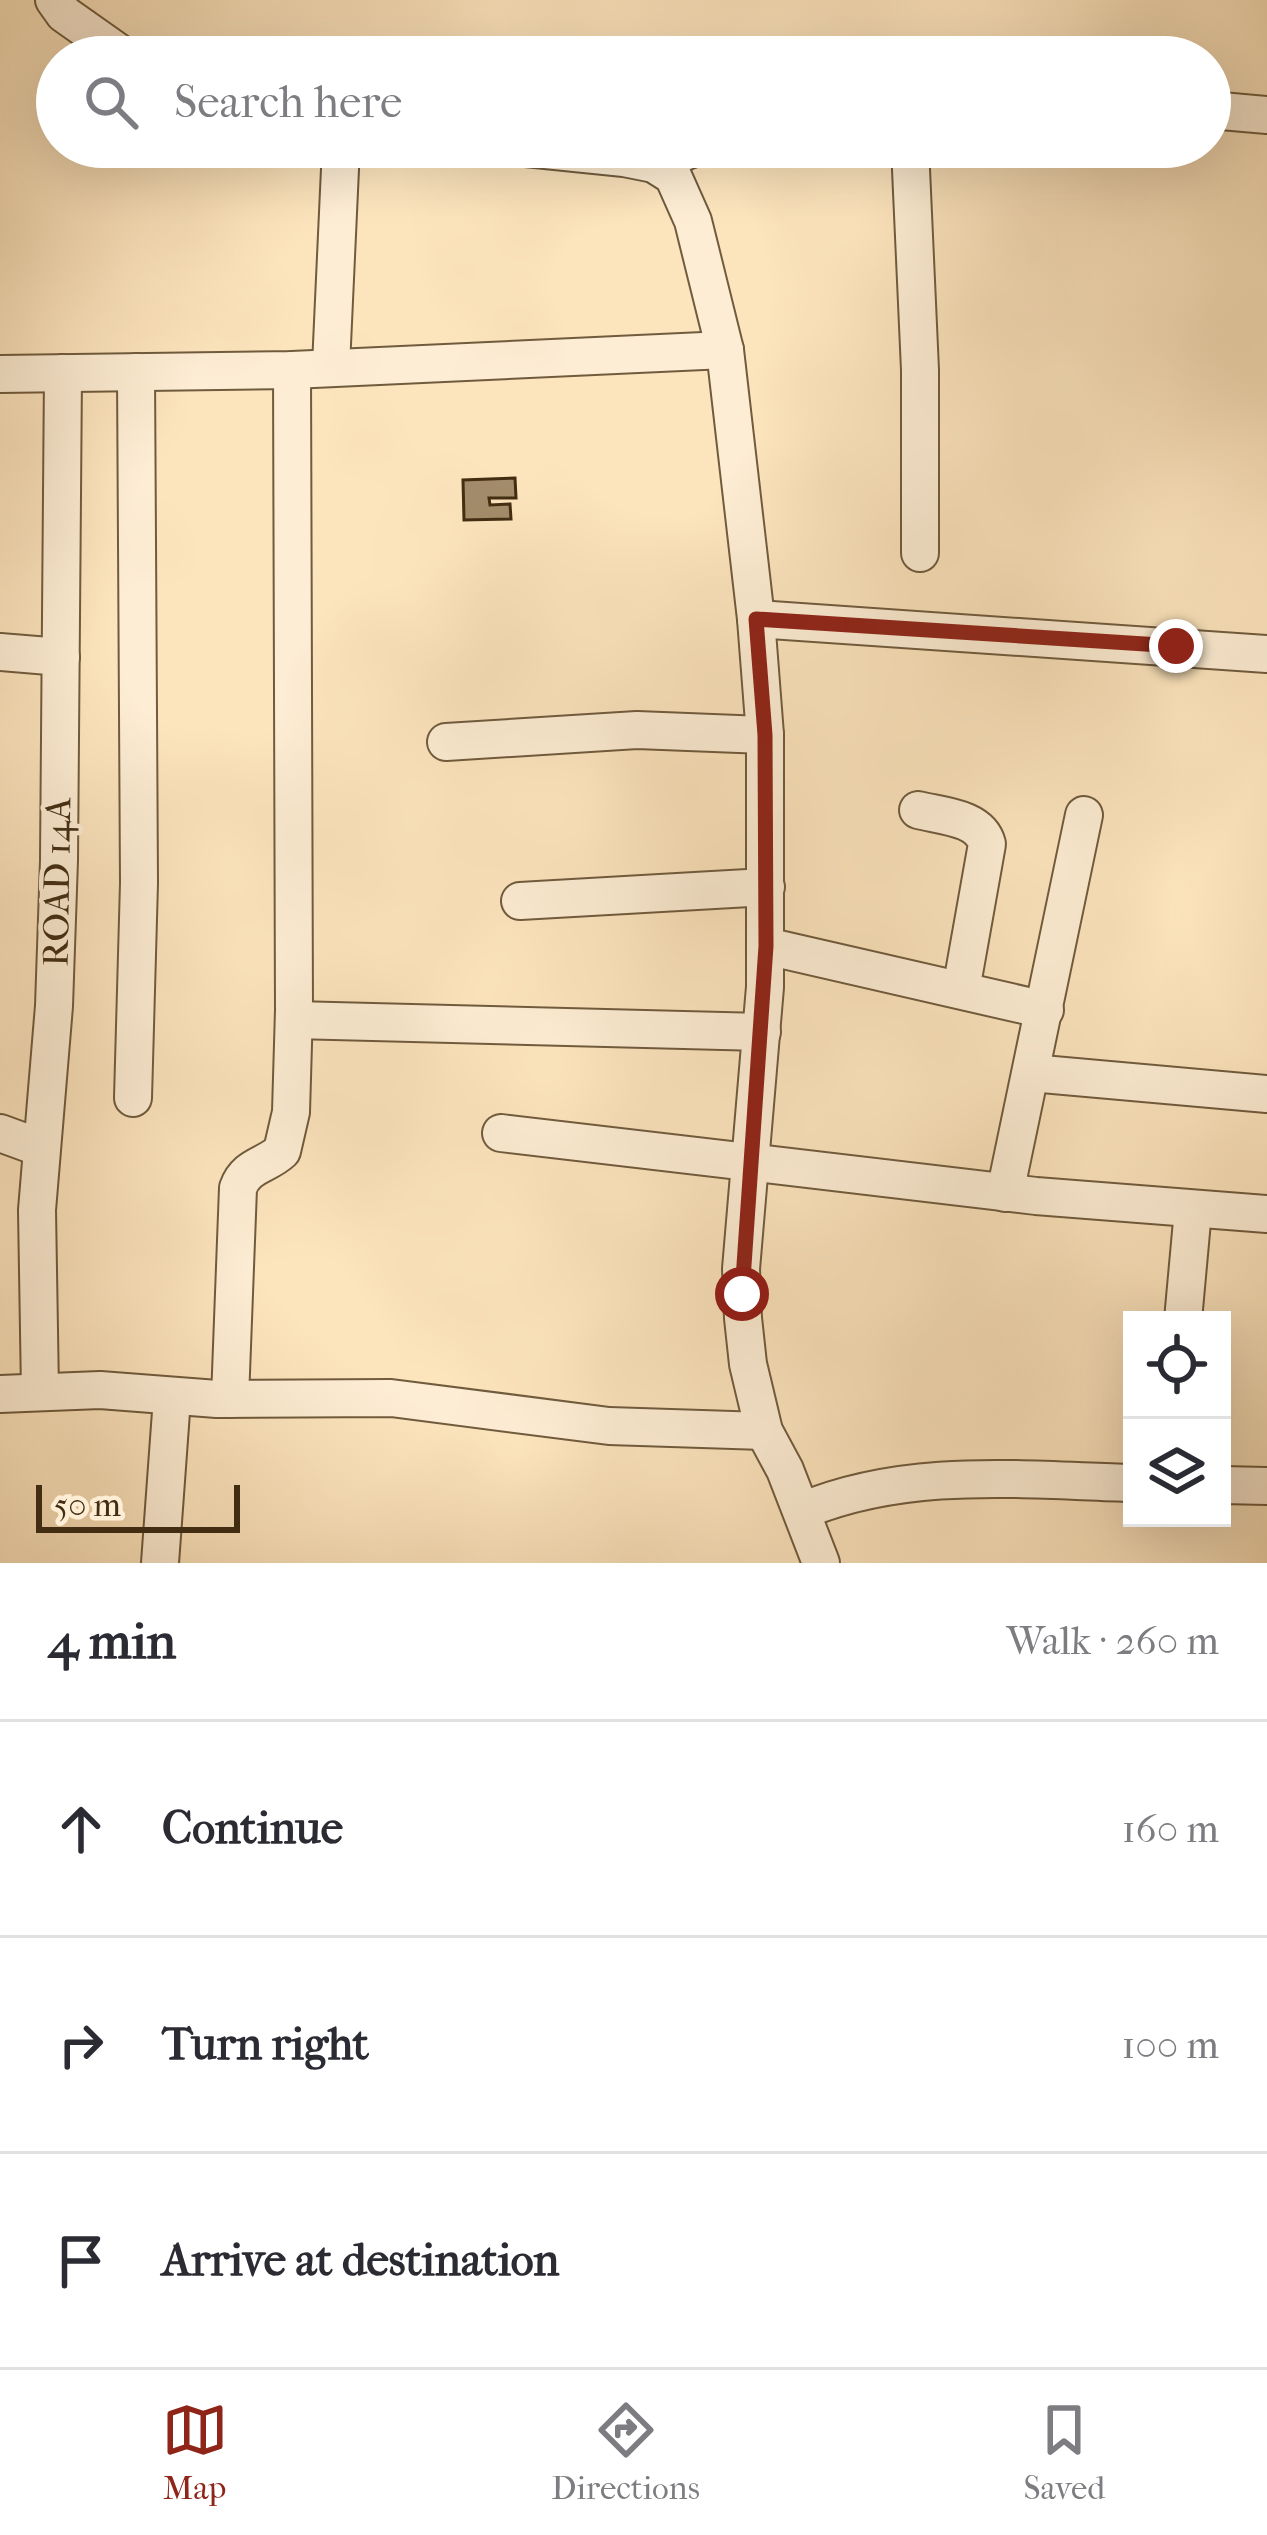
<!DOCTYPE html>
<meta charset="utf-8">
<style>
body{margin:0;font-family:"IM FELL French Canon",serif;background:#f2f2f3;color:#2b2b33}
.controls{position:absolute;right:36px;bottom:36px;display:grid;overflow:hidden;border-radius:0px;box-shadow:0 12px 48px #0002}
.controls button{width:108px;height:108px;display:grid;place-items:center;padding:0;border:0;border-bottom:3px solid #e1e1e2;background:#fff;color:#2b2b33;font:60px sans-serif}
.scale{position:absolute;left:36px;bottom:30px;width:204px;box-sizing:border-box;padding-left:12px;border:6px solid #422d12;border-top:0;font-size:33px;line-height:42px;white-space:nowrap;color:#422d12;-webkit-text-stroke:9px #fdedd4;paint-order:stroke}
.stop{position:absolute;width:36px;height:36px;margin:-27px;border:9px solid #8f2418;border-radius:50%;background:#fff}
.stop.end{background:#8f2418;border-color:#fff;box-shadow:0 3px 12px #0008}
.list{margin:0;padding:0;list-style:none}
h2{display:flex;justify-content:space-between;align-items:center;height:156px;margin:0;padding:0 48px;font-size:51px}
h2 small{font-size:39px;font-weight:400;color:#7c7c81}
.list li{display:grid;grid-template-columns:78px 1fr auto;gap:36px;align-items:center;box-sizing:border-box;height:216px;padding:0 48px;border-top:3px solid #e1e1e2}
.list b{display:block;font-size:45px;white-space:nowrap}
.list em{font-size:39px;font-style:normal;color:#7c7c81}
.icon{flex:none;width:66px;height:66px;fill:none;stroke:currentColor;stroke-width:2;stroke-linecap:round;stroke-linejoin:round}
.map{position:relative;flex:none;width:1267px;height:1563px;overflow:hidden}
.search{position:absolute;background:#fff;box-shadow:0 12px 48px #0002;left:36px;right:36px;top:36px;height:132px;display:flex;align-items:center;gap:30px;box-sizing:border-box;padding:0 42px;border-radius:66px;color:#7c7c81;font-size:45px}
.sheet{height:804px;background:#fff}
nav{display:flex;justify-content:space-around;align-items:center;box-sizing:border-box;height:168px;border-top:3px solid #e1e1e2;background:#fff;font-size:33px;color:#7c7c81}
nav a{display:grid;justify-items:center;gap:6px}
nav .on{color:#8f2418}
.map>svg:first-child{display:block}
</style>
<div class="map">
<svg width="1267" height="1563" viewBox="0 0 1267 1563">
<rect width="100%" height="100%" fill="#fce4bd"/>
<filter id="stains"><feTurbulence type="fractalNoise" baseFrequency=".00167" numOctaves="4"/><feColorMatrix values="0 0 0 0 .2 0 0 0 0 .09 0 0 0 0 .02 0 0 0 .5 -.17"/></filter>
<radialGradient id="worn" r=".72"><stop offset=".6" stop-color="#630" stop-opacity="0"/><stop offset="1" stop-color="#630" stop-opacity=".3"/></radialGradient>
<!-- building -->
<path fill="#a38c6b" stroke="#422d12" stroke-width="3" d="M515 478 516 498H489L490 505 510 504 511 519 464 520 463 480Z"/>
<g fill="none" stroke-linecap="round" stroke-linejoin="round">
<defs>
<g id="minor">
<path d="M54 0 64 14 125 57"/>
<path d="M1210 110 1267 115"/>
<path d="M516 147 624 158 654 164 673 176 693 221 725 350 756 619 765 735V987L741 1269 743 1318 748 1364 764 1431 785 1470 821 1563"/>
<path d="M910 147 920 370V553"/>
<path d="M654 164 697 147"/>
<path d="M331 366 341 147"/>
<path d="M0 374 292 370 725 350"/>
<path d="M756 619 1267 654"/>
<path d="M0 652 61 657"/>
<path d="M446 742 637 730 765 735"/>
<path d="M918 810C941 816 980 817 987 844L961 990"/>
<path d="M520 901 766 887"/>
<path d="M766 946 1045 1010"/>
<path d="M294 1020 762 1032"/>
<path d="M1031 1073 1267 1094"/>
<path d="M133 1098 139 883 136 372"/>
<path d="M0 1133 41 1148"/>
<path d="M501 1133 1036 1196 1267 1214"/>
<path d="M1005 1193 1084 815"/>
<path d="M1183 1320 1193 1210"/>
<path d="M40 1391 37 1210 54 1006 59 860 63 373"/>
<path d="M0 1394 100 1390 217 1399 391 1398 609 1426 764 1431"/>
<path d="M230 1399 238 1188C246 1165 266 1166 282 1151L291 1112 294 1010 292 370"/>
<path d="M1222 1485 1267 1486"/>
<path d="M802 1511C907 1467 1021 1480 1132 1483"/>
<path d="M160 1563 172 1398"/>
</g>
</defs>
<!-- minor casing -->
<use href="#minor" stroke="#705b3d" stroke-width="40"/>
<!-- minor -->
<use href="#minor" stroke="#fdedd4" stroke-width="36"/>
</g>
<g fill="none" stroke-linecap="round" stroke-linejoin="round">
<!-- route -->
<path stroke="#8f2418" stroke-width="15" d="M742 1294 766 946 765 735 756 619 1176 646"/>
</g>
<g text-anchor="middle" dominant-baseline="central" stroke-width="9" stroke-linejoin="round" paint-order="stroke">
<!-- street labels -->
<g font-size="36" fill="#422d12" stroke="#fdedd4">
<text transform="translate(57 882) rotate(-89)">ROAD 14A</text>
</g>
</g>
<rect width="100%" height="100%" filter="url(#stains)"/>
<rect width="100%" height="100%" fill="url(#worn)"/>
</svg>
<div class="controls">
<button><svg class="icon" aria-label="locate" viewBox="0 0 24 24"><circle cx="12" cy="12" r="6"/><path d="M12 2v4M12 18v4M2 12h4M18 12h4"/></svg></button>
<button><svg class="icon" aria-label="layers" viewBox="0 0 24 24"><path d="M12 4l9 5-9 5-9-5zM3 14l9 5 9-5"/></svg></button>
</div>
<div class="scale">50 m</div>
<div class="stop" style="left:742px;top:1294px"></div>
<div class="stop end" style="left:1176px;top:646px"></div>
<div class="search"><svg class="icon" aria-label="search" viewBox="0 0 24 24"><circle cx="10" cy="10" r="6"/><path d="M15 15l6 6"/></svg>Search here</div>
</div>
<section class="sheet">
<h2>4 min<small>Walk · 260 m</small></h2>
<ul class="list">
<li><svg class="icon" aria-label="ahead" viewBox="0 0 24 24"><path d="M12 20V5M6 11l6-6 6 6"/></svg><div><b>Continue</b></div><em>160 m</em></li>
<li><svg class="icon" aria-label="right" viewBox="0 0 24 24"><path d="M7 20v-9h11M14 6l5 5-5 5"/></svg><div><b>Turn right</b></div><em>100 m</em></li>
<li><svg class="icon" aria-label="arrive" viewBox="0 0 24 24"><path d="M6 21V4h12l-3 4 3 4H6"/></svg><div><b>Arrive at destination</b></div></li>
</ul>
</section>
<nav>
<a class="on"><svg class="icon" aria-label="map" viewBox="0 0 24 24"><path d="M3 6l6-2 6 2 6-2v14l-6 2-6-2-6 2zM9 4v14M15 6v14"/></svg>Map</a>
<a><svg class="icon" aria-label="directions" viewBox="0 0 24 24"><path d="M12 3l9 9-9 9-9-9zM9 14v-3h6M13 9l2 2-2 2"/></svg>Directions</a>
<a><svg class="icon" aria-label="saved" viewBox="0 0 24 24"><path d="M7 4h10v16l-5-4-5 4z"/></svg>Saved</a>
</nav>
